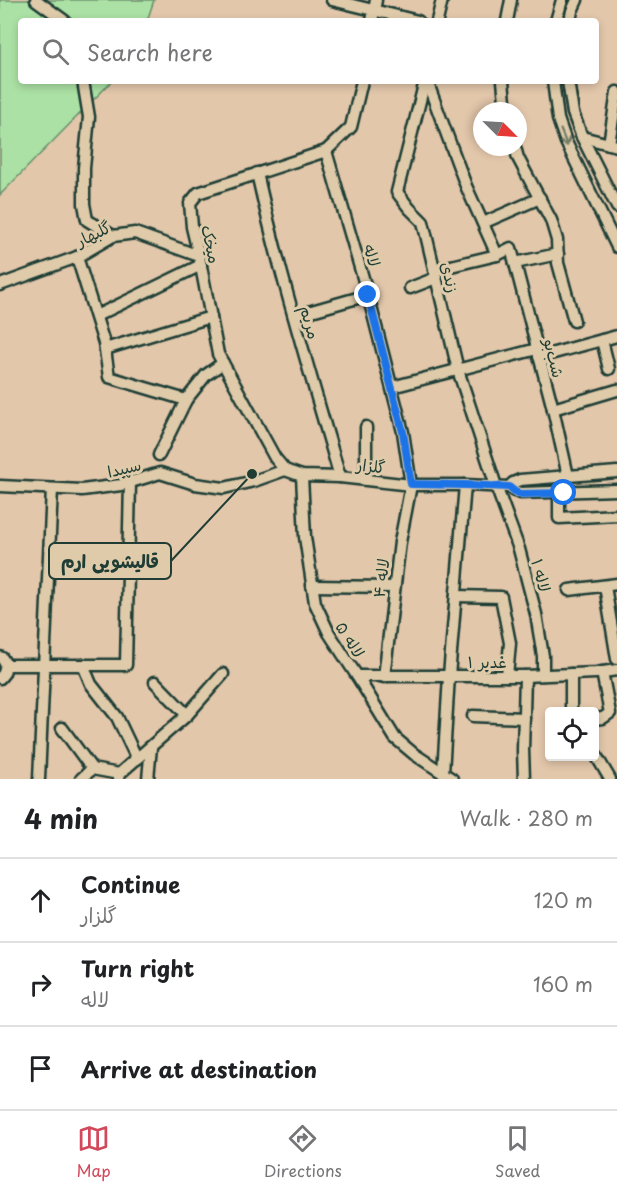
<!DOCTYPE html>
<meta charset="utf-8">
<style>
body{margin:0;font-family:"Playpen Sans","Playpen Sans Arabic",sans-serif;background:#f6f6f6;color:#202124}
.controls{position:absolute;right:18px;bottom:18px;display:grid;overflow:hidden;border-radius:6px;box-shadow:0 3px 9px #0003}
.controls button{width:54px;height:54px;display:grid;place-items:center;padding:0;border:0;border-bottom:2px solid #e0e0e0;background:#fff;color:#202124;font:30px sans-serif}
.compass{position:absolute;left:473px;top:102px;width:54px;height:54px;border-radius:50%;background:#fff;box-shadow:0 3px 9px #0003;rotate:114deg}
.stop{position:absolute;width:18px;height:18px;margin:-14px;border:4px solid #1a73e8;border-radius:50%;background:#fff}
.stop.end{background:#1a73e8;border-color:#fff;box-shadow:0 2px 6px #0008}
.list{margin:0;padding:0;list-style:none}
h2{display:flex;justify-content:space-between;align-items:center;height:78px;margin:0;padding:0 24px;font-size:26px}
h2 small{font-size:20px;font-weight:400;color:#757577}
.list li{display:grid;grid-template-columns:39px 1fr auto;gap:18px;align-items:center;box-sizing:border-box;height:84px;padding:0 24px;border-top:2px solid #e0e0e0}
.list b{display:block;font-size:22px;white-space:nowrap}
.list p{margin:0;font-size:20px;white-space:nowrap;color:#757577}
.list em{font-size:20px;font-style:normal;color:#757577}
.icon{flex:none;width:33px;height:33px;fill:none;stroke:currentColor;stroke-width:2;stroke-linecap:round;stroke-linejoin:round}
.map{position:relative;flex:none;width:617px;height:779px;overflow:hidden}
.search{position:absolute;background:#fff;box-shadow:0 3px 9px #0003;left:18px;right:18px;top:18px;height:66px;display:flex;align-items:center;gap:15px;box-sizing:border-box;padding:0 21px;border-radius:6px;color:#757577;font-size:22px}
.sheet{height:330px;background:#fff}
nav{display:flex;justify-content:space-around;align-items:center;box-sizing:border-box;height:84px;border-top:2px solid #e0e0e0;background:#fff;font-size:16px;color:#757577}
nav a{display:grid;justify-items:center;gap:3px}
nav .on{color:#d1495b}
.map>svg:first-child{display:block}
</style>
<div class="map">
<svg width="617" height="779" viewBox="0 0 617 779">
<rect width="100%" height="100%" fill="#e3c7ab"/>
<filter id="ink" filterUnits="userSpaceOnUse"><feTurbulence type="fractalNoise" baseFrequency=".0167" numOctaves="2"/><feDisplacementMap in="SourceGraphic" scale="12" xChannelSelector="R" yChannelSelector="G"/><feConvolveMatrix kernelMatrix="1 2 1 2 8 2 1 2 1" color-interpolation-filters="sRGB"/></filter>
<g filter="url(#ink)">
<!-- green -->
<path fill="#abe1a4" stroke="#658f6c" stroke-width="1.5" d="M0 0H154L147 21H21V81H112L0 195Z"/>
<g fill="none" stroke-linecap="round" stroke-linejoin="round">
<defs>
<g id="minor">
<path d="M36 0 65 21"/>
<path d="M332 0 418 21"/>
<path d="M372 21 376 0"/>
<path d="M437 21 442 0"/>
<path d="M507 21 511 0"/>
<path d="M556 21 562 0"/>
<path d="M570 21 572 11 577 0"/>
<path d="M83 81 89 117 84 168V204L87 220 113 236"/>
<path d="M362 81 351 127 326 151 368 295 403 432 411 485 400 542 384 677"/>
<path d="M425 81 397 192 409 208 423 222 458 370 496 486 519 549 536 614 543 656V675"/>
<path d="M427 81 466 186 497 255"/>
<path d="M503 81 506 111"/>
<path d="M553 81 558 119 566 142 617 247"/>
<path d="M568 81 573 113 582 137 617 207"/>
<path d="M582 137 617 146"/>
<path d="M609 144 617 92"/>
<path d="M515 147 518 158 551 220 557 240 558 263 574 321"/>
<path d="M326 151 198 193 190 203 192 227 199 256 218 354 275 458 285 470 302 476 340 477 411 485H465L509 487 514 491 520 493 617 490"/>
<path d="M257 173C280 276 311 376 340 477"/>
<path d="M483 223 540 198"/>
<path d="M77 257 104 343 109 377 186 400"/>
<path d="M515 263 558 254"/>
<path d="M434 270 497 255 511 248 553 409 568 476"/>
<path d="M0 285 77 257 113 236 135 233 199 256"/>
<path d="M410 288 436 278"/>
<path d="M96 316 201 265"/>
<path d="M294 316 368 295"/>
<path d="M602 340 609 369"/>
<path d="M105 349 211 317"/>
<path d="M539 357 617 336"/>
<path d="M392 387 537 349"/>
<path d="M553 409 617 390"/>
<path d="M159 455 186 400 206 375 223 363"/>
<path d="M302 476 305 537 315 603 329 633 357 676 395 738 414 754 452 779"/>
<path d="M366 479V427"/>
<path d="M0 486 82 490 121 485 160 473 195 484 224 488 254 481 285 470"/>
<path d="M509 487 513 483 520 480 617 472"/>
<path d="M559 493V518L617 515"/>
<path d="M312 586 394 587"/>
<path d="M605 586 617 659"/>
<path d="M569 590 617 584"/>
<path d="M456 596 501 597 510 643 507 676"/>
<path d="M0 657 2 658 6 665 4 673 0 678"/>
<path d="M6 665H126L130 482"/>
<path d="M83 665 91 684 117 717 137 759"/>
<path d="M571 674V712"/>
<path d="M357 676H525L596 673 617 670"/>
<path d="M155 682 187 715"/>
<path d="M473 716 524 718"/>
<path d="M594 719 603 718 610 713 602 672"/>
<path d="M62 728 92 769 119 774"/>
<path d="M594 752 610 779"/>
<path d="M443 773 449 676 465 485"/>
<path d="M39 779 52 489"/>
<path d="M81 779 92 769"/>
<path d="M118 779 119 774 187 715 223 674"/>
<path d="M148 779 151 747"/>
<path d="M524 779 523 750 525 676"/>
</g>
</defs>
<!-- minor casing -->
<use href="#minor" stroke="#1f3d34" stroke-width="15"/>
<!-- minor -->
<use href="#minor" stroke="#dfcbaa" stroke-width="10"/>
</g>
<!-- one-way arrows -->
<defs><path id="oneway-shaft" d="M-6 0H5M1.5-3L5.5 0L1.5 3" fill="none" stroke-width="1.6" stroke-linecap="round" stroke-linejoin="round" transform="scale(1.5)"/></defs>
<use stroke="#757d69" href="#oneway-shaft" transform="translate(564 138) rotate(68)"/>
</g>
<g fill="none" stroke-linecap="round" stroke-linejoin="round" filter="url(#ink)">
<!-- route -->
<path stroke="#1a73e8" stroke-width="8" d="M368 295 403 432 411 484 465 485 509 487 514 491 520 494 564 493"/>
</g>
<g text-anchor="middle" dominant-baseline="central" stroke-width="6" stroke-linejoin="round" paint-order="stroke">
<!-- street labels -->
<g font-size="16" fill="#1f3d34" stroke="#dfcbaa">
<text transform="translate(93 233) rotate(-26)">گلبهار</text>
<text transform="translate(212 244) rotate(78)">میخک</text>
<text transform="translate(373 255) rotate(74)">لاله</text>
<text transform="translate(451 277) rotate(77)">زندی</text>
<text transform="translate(311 322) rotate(75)">مریم</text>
<text transform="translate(555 358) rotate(76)">شب‌بو</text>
<text transform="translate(371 465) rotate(6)">گلزار</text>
<text transform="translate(124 467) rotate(-13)">سپیدا</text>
<text transform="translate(542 575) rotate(75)">لاله ۱</text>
<text transform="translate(380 578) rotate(-83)">لاله ۴</text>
<text transform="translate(351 639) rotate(58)">لاله ۵</text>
<text x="487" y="661">غدیر ۱</text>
</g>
</g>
<!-- callouts -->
<path fill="none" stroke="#1f3d34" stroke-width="2" d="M252 474L171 561"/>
<circle fill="#1f3d34" stroke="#dfcbaa" stroke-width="2" cx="252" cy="474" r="6"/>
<rect fill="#dfcbaa" stroke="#1f3d34" stroke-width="2" x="49" y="543" width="122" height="36" rx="6"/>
<g font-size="18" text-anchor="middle" font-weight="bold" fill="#1f3d34">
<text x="110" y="568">قالیشویی ارم</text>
</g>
</svg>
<div class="controls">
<button><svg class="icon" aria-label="locate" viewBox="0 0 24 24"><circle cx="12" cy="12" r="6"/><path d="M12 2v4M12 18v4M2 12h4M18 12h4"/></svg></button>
</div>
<svg class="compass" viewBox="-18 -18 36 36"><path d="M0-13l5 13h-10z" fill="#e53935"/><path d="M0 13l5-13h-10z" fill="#757577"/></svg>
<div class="stop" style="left:564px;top:493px"></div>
<div class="stop end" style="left:368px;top:295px"></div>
<div class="search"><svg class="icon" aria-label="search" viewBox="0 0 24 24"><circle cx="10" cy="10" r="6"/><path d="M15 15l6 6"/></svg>Search here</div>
</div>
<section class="sheet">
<h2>4 min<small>Walk · 280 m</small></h2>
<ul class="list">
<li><svg class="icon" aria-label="ahead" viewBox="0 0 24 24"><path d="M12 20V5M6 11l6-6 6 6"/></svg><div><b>Continue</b><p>گلزار</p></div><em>120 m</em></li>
<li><svg class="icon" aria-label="right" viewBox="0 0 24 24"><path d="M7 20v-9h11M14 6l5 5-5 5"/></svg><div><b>Turn right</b><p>لاله</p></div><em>160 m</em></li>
<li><svg class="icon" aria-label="arrive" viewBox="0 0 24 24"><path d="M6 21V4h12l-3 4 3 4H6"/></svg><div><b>Arrive at destination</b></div></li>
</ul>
</section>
<nav>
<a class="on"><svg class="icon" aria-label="map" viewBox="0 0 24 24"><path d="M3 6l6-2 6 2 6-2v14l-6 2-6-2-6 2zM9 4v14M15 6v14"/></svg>Map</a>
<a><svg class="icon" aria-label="directions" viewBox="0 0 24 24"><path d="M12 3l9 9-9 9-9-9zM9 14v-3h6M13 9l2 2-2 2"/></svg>Directions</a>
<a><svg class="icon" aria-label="saved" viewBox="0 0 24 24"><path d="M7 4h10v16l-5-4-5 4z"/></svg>Saved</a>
</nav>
